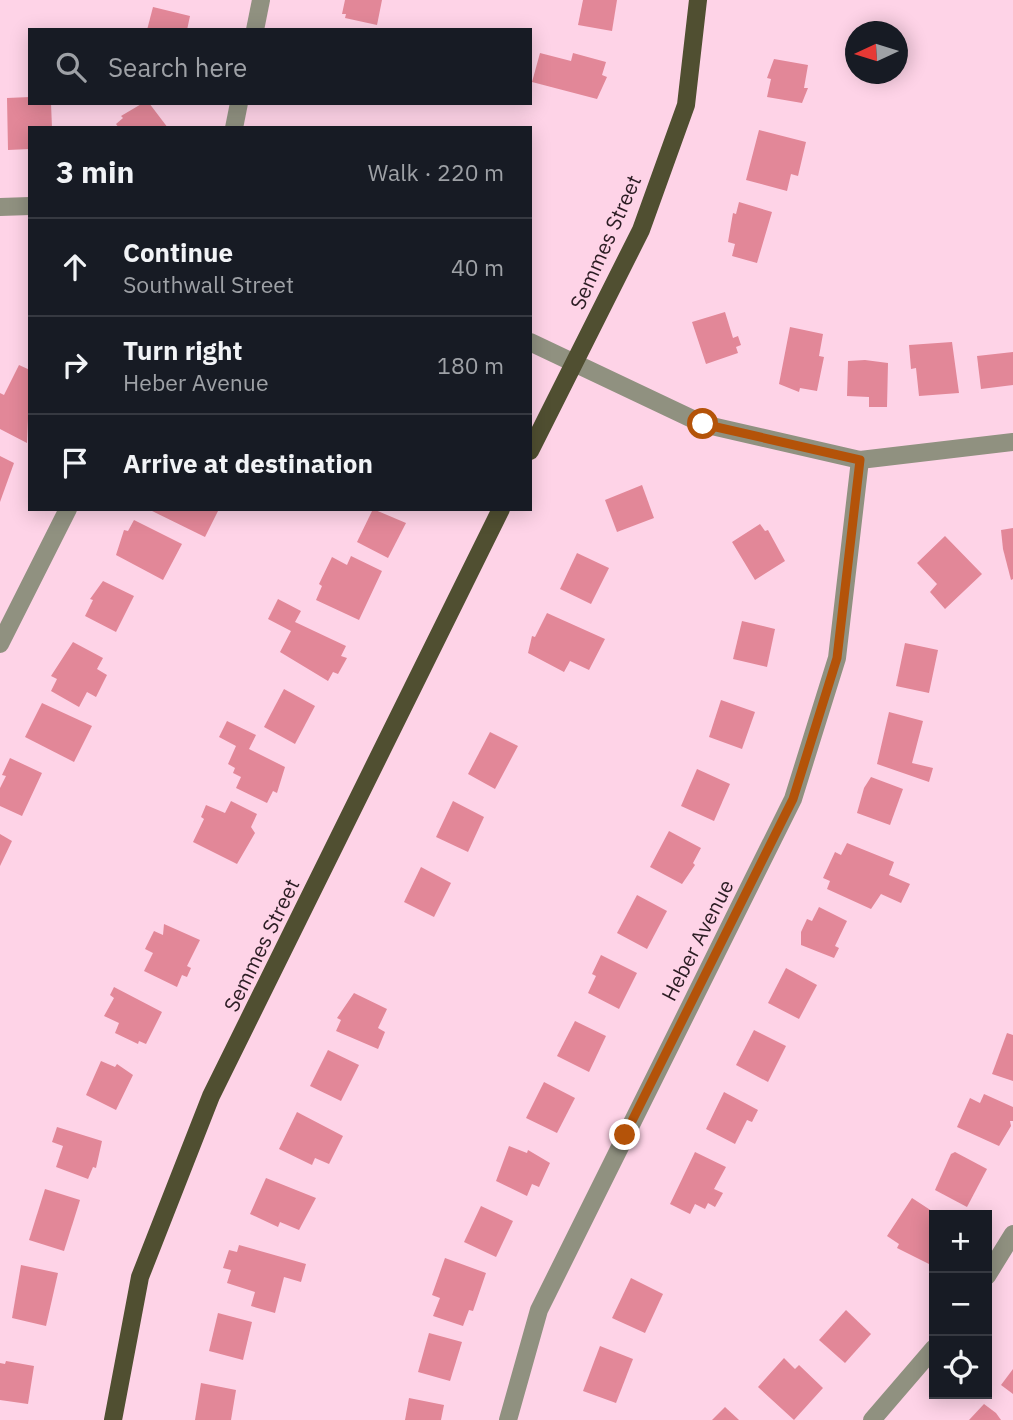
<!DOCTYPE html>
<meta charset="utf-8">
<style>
body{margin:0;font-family:"IBM Plex Sans",sans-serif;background:#20242c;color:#f1f3f6}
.controls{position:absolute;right:21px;bottom:21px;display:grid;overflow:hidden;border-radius:0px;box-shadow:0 4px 18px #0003}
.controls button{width:63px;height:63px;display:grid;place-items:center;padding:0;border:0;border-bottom:2px solid #363941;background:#171b24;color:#f1f3f6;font:35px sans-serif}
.compass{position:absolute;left:845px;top:21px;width:63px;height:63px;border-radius:50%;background:#171b24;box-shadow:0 4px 18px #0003;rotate:266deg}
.stop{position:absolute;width:21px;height:21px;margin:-16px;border:5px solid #b45309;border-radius:50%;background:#fff}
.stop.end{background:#b45309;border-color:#fff;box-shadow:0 2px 7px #0008}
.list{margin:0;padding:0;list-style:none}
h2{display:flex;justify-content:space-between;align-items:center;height:91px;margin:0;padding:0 28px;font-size:30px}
h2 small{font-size:23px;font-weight:400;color:#9ea1a6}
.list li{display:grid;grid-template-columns:46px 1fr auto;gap:21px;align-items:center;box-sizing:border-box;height:98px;padding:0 28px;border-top:2px solid #363941}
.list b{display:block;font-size:26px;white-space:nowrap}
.list p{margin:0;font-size:23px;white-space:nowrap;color:#9ea1a6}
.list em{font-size:23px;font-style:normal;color:#9ea1a6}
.icon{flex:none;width:38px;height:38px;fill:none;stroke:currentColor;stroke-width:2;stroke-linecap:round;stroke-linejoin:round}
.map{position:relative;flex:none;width:1013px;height:1420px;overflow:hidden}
.search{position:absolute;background:#171b24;box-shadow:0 4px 18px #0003;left:28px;top:28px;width:504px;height:77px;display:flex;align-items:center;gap:18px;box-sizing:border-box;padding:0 24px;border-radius:0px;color:#9ea1a6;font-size:26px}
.panel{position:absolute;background:#171b24;box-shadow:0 4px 18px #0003;left:28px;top:126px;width:504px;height:385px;border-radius:0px}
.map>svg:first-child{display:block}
</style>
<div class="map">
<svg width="1013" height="1420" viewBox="0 0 1013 1420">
<rect width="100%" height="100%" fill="#fed3e7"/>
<!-- building -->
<g fill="#e28798">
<path d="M345 0H382L377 25 345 18 346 14H342Z"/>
<path d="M583 0H617L612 31 578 25Z"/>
<path d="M153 7 190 16 187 30H147Z"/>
<path d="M540 53 571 61 573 53 606 62 602 75 607 77 597 99 532 82Z"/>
<path d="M774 59 808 65 804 88H808L802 103 767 97 771 79 767 78Z"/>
<path d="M30 97V103H51L52 128H30V149L8 150 7 98Z"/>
<path d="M143 103H149L168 128H119L116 124 123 118 121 116Z"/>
<path d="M759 130 806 142 798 176 791 174 787 191 746 180Z"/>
<path d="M739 202 772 212 757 263 732 256 735 244 728 242 733 213 736 214Z"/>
<path d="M725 312 733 338 738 336 741 345 736 347 738 353 706 364 692 322Z"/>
<path d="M790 327 823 334 819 356 824 357 817 391 800 388 799 392 779 384Z"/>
<path d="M952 342 959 393 919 396 916 368 911 369 909 345Z"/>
<path d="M1013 352V385L981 389 977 356Z"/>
<path d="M865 360 888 363 887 407H869V397L847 396 848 361Z"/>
<path d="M19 365 30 370 27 443 0 429V393L4 395Z"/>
<path d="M0 456 14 463 0 502Z"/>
<path d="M642 485 654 518 617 532 605 500Z"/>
<path d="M148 509H219L205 537Z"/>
<path d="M373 509 406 523 388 558 357 542Z"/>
<path d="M134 520 182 544 163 580 116 555 124 530 128 531Z"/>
<path d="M760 524 765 531 768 530 785 561 755 580 732 542Z"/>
<path d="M1013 528V579L1011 580 1003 549 1001 530Z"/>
<path d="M945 536 982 574 945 609 930 592 937 584 917 563Z"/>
<path d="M577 553 609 568 591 604 560 589Z"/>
<path d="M351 556 382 571 359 620 316 600 322 586 319 584 332 557 347 565Z"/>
<path d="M103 581 134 596 116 632 85 616 93 600 90 599Z"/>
<path d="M278 599 301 611 295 622 346 646 341 656 347 658 338 674 333 672 328 681 280 652 291 631 268 619Z"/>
<path d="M547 613 605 639 589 670 570 661 564 672 528 653 532 636 535 637Z"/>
<path d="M742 621 775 629 767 667 733 659Z"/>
<path d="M73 642 103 658 97 669 107 675 96 697 87 692 79 707 51 691 57 679 51 676Z"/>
<path d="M905 643 938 650 929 693 896 686Z"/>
<path d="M284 689 315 706 295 744 264 727Z"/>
<path d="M721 700 755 712 742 749 709 737Z"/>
<path d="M42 703 92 726 74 762 25 737Z"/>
<path d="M889 712 923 721 912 763 933 768 929 782 877 764Z"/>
<path d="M227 721 256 735 249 749 285 767 277 793 273 791 267 803 236 788 241 777 233 773 235 768 228 764 236 746 219 737Z"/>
<path d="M490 732 518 746 495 789 468 774Z"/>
<path d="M10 758 42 773 22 816 0 806V788L6 776 2 775Z"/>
<path d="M697 769 730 784 714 821 681 806Z"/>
<path d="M871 777 903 789 890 825 857 813 864 788Z"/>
<path d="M231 801 257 814 251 827 255 833 237 864 193 842 204 819 201 817 206 805 225 813Z"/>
<path d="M453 801 484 817 468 852 436 837Z"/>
<path d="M669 831 701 848 693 863 695 865 682 884 650 867Z"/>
<path d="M0 834 12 841 0 866Z"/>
<path d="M847 843 894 862 889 875 910 884 901 903 881 894 871 909 827 889 830 881 823 878 835 852 841 855Z"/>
<path d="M421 867 451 883 434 917 404 902Z"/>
<path d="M637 895 667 911 647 949 617 933Z"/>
<path d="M819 907 847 921 835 946 839 948 834 958 801 945V932L807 919 812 921Z"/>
<path d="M164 924 200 940 187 966 191 968 187 977 182 975 177 987 144 971 153 953 145 949 154 931 163 935Z"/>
<path d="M601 955 637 973 619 1009 588 993 596 976 592 974Z"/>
<path d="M786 968 817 985 799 1019 768 1003Z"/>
<path d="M114 987 162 1012 146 1044 139 1041 138 1044 115 1033 119 1023 104 1016 114 998 110 995Z"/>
<path d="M354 993 387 1009 378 1028 385 1032 378 1049 336 1031 341 1020 337 1018Z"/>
<path d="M575 1021 606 1036 589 1072 557 1056Z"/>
<path d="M754 1030 786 1046 768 1082 736 1065Z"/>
<path d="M1007 1033 1013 1035V1081L992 1074Z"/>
<path d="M328 1050 359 1065 341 1101 310 1086Z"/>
<path d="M101 1061 115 1067 117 1064 133 1075 116 1110 86 1095Z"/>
<path d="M544 1082 575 1098 557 1133 526 1118Z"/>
<path d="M724 1092 758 1110 752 1122 747 1120 735 1144 706 1129Z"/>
<path d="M984 1094 1013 1107V1121H1010L1011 1126 999 1146 957 1127 970 1098 980 1103Z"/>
<path d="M297 1112 343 1136 329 1164 315 1158 312 1165 279 1149Z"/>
<path d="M57 1127 102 1141 96 1168 93 1167 88 1179 56 1167 63 1146 52 1142Z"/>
<path d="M509 1146 527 1153 528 1150 550 1163 539 1187 532 1184 527 1196 496 1181Z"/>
<path d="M695 1152 726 1167 714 1189 723 1193 715 1207 708 1203 705 1209 695 1204 690 1214 670 1204Z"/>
<path d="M955 1152 987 1169 967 1207 935 1190 951 1154Z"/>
<path d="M266 1178 316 1198 299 1230 280 1222 278 1227 250 1214Z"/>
<path d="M45 1189 80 1200 64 1251 29 1240Z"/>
<path d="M912 1198 938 1215H934V1256L929 1264 897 1248 899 1244 887 1236Z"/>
<path d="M481 1206 513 1221 496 1257 464 1242Z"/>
<path d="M239 1245 306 1264 301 1282 284 1277 275 1313 251 1306 255 1292 227 1283 231 1270 223 1268 229 1250 237 1252Z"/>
<path d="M445 1258 486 1273 473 1311 469 1310 463 1326 433 1316 440 1298 432 1295Z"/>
<path d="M21 1265 58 1273 46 1326 12 1318Z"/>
<path d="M631 1278 663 1294 645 1333 612 1318Z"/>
<path d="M846 1310 871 1334 845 1363 819 1340Z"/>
<path d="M218 1313 252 1322 243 1360 209 1351Z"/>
<path d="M429 1333 462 1342 450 1381 418 1372Z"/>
<path d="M600 1346 633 1359 616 1403 583 1391Z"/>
<path d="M784 1358 795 1369 799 1365 823 1388 794 1420 758 1387Z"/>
<path d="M6 1361 34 1366 28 1404 0 1400V1363L5 1364Z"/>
<path d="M1013 1369V1394L1001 1385Z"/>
<path d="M201 1383 236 1390 231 1420H195Z"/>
<path d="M409 1398 444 1405 441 1420H405Z"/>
<path d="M984 1404 996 1413 1001 1420H969Z"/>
<path d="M725 1407 739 1420H712Z"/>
</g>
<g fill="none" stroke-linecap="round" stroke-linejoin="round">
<!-- minor -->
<g stroke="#909180" stroke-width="18">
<path d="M255 30 261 0"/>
<path d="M234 128 239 103"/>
<path d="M0 207 30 206"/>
<path d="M530 342 703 424 860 460 1013 442"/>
<path d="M0 644 68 509"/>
<path d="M987 1276 1013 1234"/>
<path d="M508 1420 539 1310 793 799 837 658 860 460"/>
<path d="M872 1420 934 1348"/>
</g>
<!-- major -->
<g stroke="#504f31" stroke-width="18">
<path d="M530 451 641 230 686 105 698 0"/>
<path d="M113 1420 140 1277 211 1096 501 509"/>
</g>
</g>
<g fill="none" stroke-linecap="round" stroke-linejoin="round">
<!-- route -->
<path stroke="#b45309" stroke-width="9" d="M625 1135 793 799 837 658 860 460 703 424"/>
</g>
<g text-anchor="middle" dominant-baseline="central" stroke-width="5" stroke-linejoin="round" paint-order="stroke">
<!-- street labels -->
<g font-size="21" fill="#2b1c23" stroke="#fed3e7">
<text transform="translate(605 242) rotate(-66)">Semmes Street</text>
<text transform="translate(697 940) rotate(-63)">Heber Avenue</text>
<text transform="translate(261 945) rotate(-64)">Semmes Street</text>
</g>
</g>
</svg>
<div class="controls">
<button>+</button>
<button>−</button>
<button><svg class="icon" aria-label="locate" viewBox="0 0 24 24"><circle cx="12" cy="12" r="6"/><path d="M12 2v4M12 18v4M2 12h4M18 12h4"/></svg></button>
</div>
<svg class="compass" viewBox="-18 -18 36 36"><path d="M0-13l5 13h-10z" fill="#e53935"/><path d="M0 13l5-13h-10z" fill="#9ea1a6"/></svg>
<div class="stop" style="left:703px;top:424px"></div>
<div class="stop end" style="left:625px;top:1135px"></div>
<div class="search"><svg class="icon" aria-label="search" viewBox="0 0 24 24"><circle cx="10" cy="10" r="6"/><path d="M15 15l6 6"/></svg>Search here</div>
<section class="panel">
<h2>3 min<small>Walk · 220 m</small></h2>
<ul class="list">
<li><svg class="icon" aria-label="ahead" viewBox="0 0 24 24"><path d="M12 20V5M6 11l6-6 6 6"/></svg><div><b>Continue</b><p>Southwall Street</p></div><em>40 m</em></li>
<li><svg class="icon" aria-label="right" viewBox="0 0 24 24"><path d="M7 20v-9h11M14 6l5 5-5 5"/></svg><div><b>Turn right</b><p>Heber Avenue</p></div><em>180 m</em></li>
<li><svg class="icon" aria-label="arrive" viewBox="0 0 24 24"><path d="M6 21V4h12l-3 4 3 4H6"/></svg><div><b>Arrive at destination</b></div></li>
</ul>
</section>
</div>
